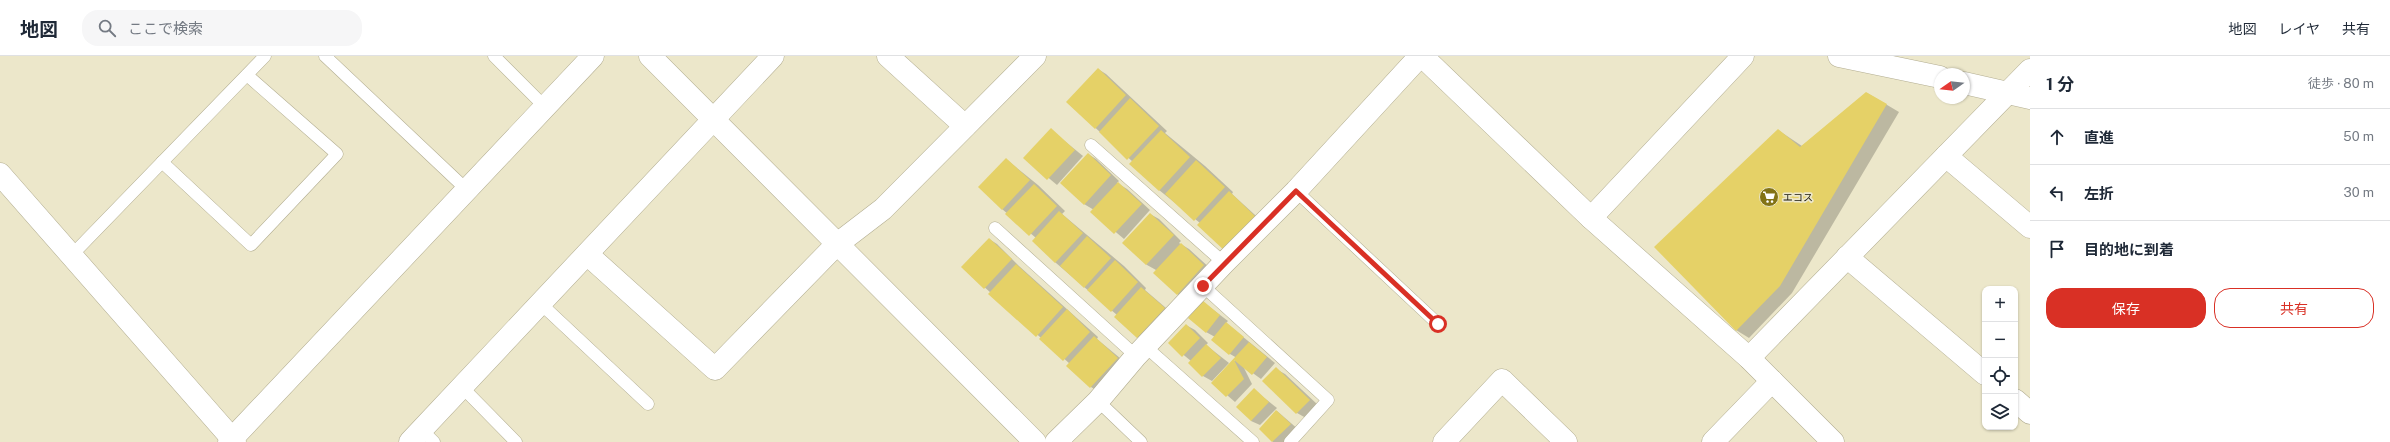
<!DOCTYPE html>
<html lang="ja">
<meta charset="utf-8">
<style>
body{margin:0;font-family:"Public Sans","Noto Sans JP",sans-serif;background:#f6f6f7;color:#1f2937}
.controls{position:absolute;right:12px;bottom:12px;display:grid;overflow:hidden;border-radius:8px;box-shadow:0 1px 3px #0004}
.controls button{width:36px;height:36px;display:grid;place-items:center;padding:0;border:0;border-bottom:1px solid #e0e1e3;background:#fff;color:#1f2937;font:20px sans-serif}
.compass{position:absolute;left:1934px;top:12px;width:36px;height:36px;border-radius:50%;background:#fff;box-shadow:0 1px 3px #0004;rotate:256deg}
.stop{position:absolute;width:12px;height:12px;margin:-9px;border:3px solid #d93025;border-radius:50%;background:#fff}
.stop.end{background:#d93025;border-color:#fff;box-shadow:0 1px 4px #0008}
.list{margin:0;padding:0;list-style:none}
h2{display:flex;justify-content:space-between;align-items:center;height:52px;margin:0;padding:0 16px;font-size:17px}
h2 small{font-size:13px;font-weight:400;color:#747a83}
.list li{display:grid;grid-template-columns:26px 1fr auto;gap:12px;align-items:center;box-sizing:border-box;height:56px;padding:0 16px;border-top:1px solid #e0e1e3}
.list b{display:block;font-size:15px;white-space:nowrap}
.list em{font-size:13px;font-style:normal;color:#747a83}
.actions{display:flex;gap:8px;padding:12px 16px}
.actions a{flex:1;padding:9px 0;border:1px solid #d93025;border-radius:16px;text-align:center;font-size:14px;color:#d93025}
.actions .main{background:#d93025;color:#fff}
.icon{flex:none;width:22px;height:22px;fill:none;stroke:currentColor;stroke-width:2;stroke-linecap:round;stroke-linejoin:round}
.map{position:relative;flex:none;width:2030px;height:386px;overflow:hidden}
header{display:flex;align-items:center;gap:24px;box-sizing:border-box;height:56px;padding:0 20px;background:#fff;border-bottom:1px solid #e0e1e3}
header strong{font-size:19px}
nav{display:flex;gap:22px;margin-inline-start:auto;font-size:14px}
.search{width:280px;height:36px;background:#f6f6f7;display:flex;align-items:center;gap:10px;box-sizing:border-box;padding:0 14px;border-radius:16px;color:#747a83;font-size:15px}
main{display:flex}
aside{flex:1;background:#fff}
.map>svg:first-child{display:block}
</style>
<header>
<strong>地図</strong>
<div class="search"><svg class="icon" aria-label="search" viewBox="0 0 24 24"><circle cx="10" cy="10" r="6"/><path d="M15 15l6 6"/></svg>ここで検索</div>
<nav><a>地図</a><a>レイヤ</a><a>共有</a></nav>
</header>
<main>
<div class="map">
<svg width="2030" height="386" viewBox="0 0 2030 386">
<rect width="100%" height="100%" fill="#ece7ca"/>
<!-- shadow -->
<g fill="#0003">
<path d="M1098 13 1106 18 1167 75 1165 77 1205 110 1233 136 1232 138 1265 168 1200 167 1159 134 1133 106 1067 46Z"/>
<path d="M1867 37 1899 56 1792 237 1749 282 1736 274 1778 74 1802 90Z"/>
<path d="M1051 74 1083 100 1057 129 1025 102Z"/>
<path d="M1088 98 1096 103 1119 125 1117 127 1127 133 1150 154 1124 183 1092 156 1094 154 1084 148Z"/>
<path d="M1006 103 1038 129 1065 155 1062 158 1124 210 1146 232 1145 234 1173 258 1147 287 1138 282 1115 261 1117 259 1056 207 1033 185 1036 182 1002 153Z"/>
<path d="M1150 158 1159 163 1181 185 1179 187 1189 193 1212 214 1186 243 1177 238 1156 214 1147 209 1124 187Z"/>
<path d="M989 183 997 188 1019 210 1098 281 1097 283 1126 307 1099 336 1091 331 1068 310 1070 308 962 211Z"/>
<path d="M1203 246 1228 265 1226 267 1275 307 1261 323 1243 310 1252 328 1235 346 1213 327 1237 302 1230 298 1215 281 1206 276Z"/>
<path d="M1186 269 1195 274 1208 287 1206 289 1229 307 1212 325 1203 320 1191 305 1169 287Z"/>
<path d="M1276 313 1285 318 1318 349 1306 362 1297 357 1264 325Z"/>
<path d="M1254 334 1277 352 1260 369 1251 365Z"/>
<path d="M1277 355 1299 374 1287 386H1273L1260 373Z"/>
</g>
<!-- building -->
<g fill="#e5d167">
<path d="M1098 12 1126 39 1095 73 1066 46Z"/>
<path d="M1866 36 1887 48 1780 230 1736 275 1654 191 1778 73 1800 91Z"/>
<path d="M1130 42 1159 70 1127 104 1099 76Z"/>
<path d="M1051 72 1075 94 1047 124 1023 102Z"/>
<path d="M1161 74 1190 101 1159 135 1129 108Z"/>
<path d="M1088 97 1111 119 1084 149 1060 127Z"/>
<path d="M1006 102 1030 124 1002 154 978 131Z"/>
<path d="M1196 104 1225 131 1194 165 1165 138Z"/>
<path d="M1118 126 1142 148 1114 178 1090 156Z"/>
<path d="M1034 128 1057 150 1029 180 1005 158Z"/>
<path d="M1229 135 1257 162 1226 196 1197 169Z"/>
<path d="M1059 155 1083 177 1055 207 1032 185Z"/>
<path d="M1150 157 1174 179 1146 209 1122 187Z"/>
<path d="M1087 180 1111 202 1084 232 1060 210Z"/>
<path d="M989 182 1012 203 984 233 961 211Z"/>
<path d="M1181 187 1204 209 1177 239 1153 217Z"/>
<path d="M1115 204 1138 226 1111 256 1087 234Z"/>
<path d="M1016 208 1063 251 1036 281 988 238Z"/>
<path d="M1141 231 1165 252 1137 282 1114 261Z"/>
<path d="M1202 244 1220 259 1206 277 1188 262Z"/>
<path d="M1067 253 1090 276 1063 305 1039 283Z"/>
<path d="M1226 266 1244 281 1229 299 1211 284Z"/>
<path d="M1186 268 1200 282 1182 301 1168 287Z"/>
<path d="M1094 280 1118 302 1090 332 1066 310Z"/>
<path d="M1249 286 1267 301 1252 319 1234 304 1244 323 1226 341 1211 327Z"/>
<path d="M1206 288 1221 302 1202 321 1188 307Z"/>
<path d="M1276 311 1310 344 1296 358 1262 325Z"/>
<path d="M1254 332 1269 346 1251 365 1236 351Z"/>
<path d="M1276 354 1291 368 1272 386 1259 373Z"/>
</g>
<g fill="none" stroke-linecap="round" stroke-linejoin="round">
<defs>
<g id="service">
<path d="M325 0 467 134"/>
<path d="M494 0 545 51"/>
<path d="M1091 89 1224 207"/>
<path d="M162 106 251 189 337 98 247 19"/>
<path d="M1296 135 1438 268"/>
<path d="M995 172 1136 300"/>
<path d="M71 200 265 0"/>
<path d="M1203 230 1328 344 1290 386"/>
<path d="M540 247 648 348"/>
<path d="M1146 291 1253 386"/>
<path d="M462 331 516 386"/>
<path d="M1098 345 1141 386"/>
<path d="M422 374 434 386"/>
</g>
<g id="minor">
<path d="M650 0 1035 386"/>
<path d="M888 0 965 70"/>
<path d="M1422 0 1591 162 1749 302 1833 386"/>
<path d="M1839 0 1940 21"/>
<path d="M1964 27 2030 42"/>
<path d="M1946 100 2030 171"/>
<path d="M1591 162 1743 0"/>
<path d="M587 198 715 313 836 189 883 153 1035 0"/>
<path d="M1847 201 1985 318"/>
<path d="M1749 302 2030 14"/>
<path d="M2015 344 2030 357"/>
<path d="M229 386 593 0"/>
<path d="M410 386 773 0"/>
<path d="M1056 386 1098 345 1136 300 1224 207 1296 135 1420 0"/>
<path d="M1444 386 1502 324 1566 386"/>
<path d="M1713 386 1772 325"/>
</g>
<path id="tertiary" d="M0 118 235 386"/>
</defs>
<!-- service casing -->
<use href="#service" stroke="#b2ad91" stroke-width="13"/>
<!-- minor casing -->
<use href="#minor" stroke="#b2ad91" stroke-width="23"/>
<!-- tertiary casing -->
<use href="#tertiary" stroke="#b2ad91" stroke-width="23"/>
<!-- service -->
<use href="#service" stroke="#fff" stroke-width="12"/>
<!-- minor -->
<use href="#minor" stroke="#fff" stroke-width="22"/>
<!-- tertiary -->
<use href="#tertiary" stroke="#fff" stroke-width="22"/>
</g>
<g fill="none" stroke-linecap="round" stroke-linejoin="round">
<!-- route -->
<path stroke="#d93025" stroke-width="5" d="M1203 230 1296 135 1438 268"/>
</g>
<!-- icons -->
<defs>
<symbol id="supermarket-disc" viewBox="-11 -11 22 22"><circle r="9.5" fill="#837315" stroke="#ece7ca"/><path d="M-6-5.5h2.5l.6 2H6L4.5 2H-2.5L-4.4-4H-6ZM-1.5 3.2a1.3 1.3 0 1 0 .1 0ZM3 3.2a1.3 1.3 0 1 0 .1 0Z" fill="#fff"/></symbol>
</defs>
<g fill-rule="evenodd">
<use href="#supermarket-disc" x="1758" y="130" width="22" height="22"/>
</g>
<g text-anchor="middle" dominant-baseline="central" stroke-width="3.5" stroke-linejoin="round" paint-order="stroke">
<!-- poi labels -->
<g font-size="10" fill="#151309" stroke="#ece7ca" text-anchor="start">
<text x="1783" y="141">エコス</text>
</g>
</g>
</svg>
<div class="controls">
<button>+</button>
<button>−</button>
<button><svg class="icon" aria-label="locate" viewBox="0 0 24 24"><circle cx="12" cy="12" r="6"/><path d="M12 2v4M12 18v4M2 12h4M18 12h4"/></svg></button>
<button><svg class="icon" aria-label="layers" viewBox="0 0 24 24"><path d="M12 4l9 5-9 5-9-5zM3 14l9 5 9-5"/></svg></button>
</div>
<svg class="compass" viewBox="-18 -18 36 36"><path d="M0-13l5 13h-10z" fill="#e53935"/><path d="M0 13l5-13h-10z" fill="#747a83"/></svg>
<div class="stop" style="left:1438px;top:268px"></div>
<div class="stop end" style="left:1203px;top:230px"></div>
</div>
<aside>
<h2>1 分<small>徒歩 · 80 m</small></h2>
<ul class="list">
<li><svg class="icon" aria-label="ahead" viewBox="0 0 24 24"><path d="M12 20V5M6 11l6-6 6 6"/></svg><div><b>直進</b></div><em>50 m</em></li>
<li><svg class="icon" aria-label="left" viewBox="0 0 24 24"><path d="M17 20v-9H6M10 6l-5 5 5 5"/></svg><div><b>左折</b></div><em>30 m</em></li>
<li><svg class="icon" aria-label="arrive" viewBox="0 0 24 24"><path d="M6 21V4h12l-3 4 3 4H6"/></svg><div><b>目的地に到着</b></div></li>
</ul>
<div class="actions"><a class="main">保存</a><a>共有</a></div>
</aside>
</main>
